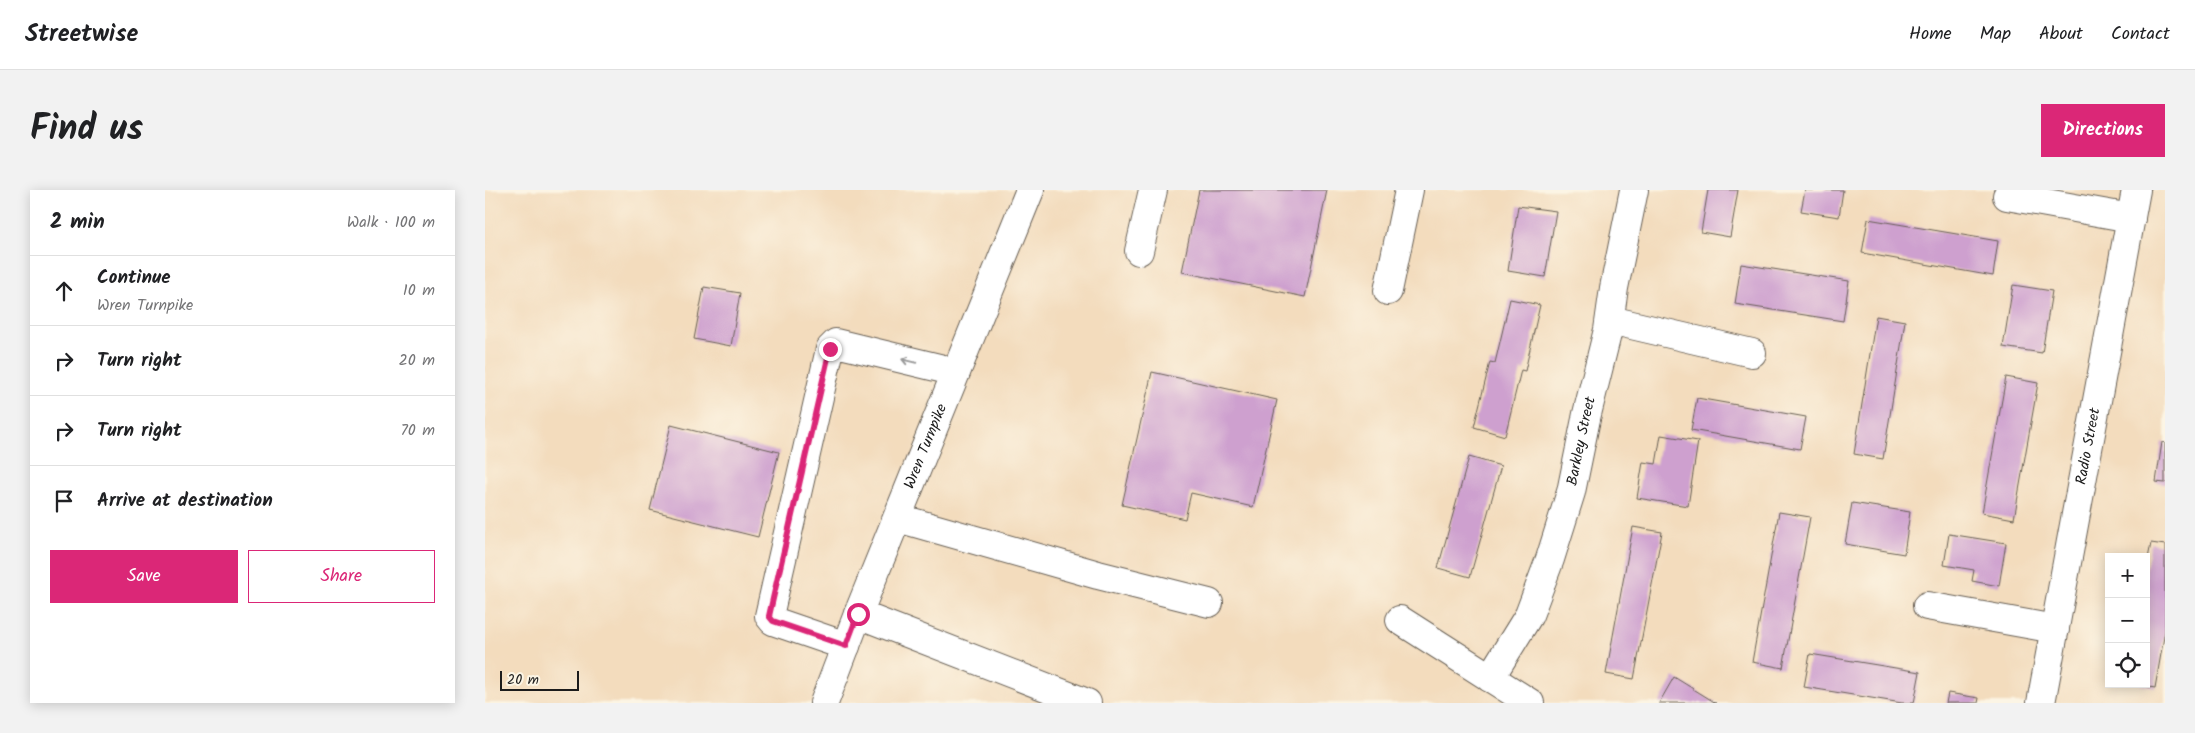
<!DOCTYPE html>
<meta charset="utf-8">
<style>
body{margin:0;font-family:Kalam,sans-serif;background:#f2f2f2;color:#202124}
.controls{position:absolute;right:15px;bottom:15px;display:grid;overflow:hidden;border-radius:0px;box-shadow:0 2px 12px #0003}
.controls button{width:45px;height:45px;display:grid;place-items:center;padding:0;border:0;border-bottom:1px solid #e0e0e0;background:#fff;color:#202124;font:25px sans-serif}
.scale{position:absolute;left:15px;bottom:12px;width:79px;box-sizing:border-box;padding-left:5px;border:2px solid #1c1c1c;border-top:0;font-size:14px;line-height:18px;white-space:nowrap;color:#1c1c1c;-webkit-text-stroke:4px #fcf5e5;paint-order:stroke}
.stop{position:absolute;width:15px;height:15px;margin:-11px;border:4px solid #db2777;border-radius:50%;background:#fff}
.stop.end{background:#db2777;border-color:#fff;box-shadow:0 1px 5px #0008}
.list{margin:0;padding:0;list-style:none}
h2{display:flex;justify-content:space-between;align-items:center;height:65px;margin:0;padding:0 20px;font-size:21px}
h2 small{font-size:16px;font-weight:400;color:#757577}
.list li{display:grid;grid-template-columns:32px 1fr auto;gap:15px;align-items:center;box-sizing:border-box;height:70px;padding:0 20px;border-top:1px solid #e0e0e0}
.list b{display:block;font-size:19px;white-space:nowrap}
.list p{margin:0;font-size:16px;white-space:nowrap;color:#757577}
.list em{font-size:16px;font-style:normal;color:#757577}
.actions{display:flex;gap:10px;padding:15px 20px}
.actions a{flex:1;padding:11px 0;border:1px solid #db2777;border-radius:0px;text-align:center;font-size:18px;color:#db2777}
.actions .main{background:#db2777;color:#fff}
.icon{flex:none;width:28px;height:28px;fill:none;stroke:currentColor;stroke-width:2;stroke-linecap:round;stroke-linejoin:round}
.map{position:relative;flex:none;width:1680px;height:513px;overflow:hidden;border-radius:0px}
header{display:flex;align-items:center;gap:30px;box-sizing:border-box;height:70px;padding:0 25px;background:#fff;border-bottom:1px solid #e0e0e0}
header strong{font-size:24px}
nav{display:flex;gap:28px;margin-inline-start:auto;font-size:18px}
.intro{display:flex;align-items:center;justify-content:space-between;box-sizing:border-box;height:120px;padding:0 30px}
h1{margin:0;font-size:35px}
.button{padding:12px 22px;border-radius:0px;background:#db2777;color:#fff;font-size:18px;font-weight:700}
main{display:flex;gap:30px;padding:0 30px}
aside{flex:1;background:#fff;border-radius:0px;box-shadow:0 2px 12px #0003}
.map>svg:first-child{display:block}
</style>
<header>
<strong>Streetwise</strong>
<nav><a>Home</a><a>Map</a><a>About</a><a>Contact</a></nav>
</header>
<div class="intro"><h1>Find us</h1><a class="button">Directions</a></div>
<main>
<aside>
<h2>2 min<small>Walk · 100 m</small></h2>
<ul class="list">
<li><svg class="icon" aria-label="ahead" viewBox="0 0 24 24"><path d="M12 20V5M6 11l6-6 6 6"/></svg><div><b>Continue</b><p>Wren Turnpike</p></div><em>10 m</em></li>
<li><svg class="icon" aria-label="right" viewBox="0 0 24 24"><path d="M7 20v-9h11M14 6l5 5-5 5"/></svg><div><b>Turn right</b></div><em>20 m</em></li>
<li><svg class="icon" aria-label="right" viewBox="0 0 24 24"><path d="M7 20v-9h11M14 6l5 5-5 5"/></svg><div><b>Turn right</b></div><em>70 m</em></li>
<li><svg class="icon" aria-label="arrive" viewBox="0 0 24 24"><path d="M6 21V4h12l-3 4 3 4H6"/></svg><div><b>Arrive at destination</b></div></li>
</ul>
<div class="actions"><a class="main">Save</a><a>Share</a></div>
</aside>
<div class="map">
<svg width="1680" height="513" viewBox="0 0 1680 513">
<rect width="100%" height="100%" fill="#fcf5e5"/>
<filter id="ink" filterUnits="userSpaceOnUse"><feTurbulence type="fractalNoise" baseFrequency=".02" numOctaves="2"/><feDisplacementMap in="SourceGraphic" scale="10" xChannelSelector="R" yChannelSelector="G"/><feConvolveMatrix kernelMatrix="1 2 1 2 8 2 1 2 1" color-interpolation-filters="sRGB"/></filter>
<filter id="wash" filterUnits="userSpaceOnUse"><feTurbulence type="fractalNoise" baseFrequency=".0096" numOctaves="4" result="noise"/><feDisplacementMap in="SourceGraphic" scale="20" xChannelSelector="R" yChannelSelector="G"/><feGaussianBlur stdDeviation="1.12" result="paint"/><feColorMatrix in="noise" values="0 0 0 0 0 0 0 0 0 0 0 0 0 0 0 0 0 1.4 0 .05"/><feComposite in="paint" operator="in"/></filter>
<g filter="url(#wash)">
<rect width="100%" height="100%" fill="#f3dcbd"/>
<g id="blocks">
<!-- building -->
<g fill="#cea0cf">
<path d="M714 0H842L820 107 697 82Z"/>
<path d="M1223 0H1253L1245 47 1216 42Z"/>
<path d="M1320 0H1358L1354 27 1316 21Z"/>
<path d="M1033 16 1071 21 1060 87 1023 81Z"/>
<path d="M1383 29 1513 51 1508 86 1377 63Z"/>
<path d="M1256 74 1364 91 1358 131 1250 114Z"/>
<path d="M1528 95 1567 101 1557 163 1518 157Z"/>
<path d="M219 97 255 103 246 156 209 149Z"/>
<path d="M1025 109 1055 115 1040 181 1036 180 1020 246 989 237 1005 172 1010 173Z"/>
<path d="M1391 126 1420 131 1398 269 1369 264Z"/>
<path d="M667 182 792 210 768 317 706 303 700 329 637 315Z"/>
<path d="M1521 187 1553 193 1529 329 1497 323Z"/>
<path d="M1212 208 1321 227 1315 259 1206 240Z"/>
<path d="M186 235 294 262 273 347 165 320Z"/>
<path d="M1176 245 1213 251 1203 316 1152 308 1158 272 1171 274Z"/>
<path d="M1677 252 1680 253V293L1671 292Z"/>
<path d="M984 267 1016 276 985 387 953 378Z"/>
<path d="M1367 313 1425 322 1419 364 1360 354Z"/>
<path d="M1294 322 1325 327 1298 478 1267 472Z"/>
<path d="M1148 337 1177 342 1149 489 1121 484Z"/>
<path d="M1464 344 1521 353 1514 396 1487 391 1489 380 1459 375Z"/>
<path d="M1666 353 1680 355V441L1670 498 1653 495 1661 494V379Z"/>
<path d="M1325 464 1435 482 1429 513H1417L1319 497Z"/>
<path d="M1189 487 1231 513H1174Z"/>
<path d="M1463 503 1494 508 1493 513H1461Z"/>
</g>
</g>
</g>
<g filter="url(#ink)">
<use href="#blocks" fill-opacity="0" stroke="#675f54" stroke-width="1"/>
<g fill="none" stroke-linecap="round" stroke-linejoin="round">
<defs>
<g id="minor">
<path d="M1522 6 1646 28"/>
<path d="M654 61 668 0"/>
<path d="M903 101 924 0"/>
<path d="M1125 130 1267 163"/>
<path d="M413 328 613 385 724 413"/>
<path d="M1442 416 1570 439"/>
<path d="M373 424 602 513"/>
<path d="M915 430 1045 513"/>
<path d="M361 456 288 431 284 426 345 159 351 153 471 182"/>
<path id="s1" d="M1005 488 1044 425 1065 369 1086 302 1102 224 1123 140 1129 98 1149 0"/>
<path id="s2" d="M339 513 373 424 545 0"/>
<path id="s3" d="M1556 513 1651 0"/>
</g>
</defs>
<!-- minor casing -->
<use href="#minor" stroke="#675f54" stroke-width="30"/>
<!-- minor -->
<use href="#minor" stroke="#fff" stroke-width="28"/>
</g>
<!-- one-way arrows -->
<defs><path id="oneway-shaft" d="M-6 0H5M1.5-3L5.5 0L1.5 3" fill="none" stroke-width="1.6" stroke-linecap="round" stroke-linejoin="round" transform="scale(1.25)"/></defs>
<use stroke="#999" href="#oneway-shaft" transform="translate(424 171) rotate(-166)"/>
</g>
<g fill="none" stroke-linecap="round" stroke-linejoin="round" filter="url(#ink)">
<!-- route -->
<path stroke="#db2777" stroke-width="6" d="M345 159 284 426 288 431 361 456 373 424"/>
</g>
<g text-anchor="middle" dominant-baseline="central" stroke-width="4.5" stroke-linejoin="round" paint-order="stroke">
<!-- street labels -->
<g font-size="15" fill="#1c1c1c" stroke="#fcf5e5">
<text stroke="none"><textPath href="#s1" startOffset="256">Barkley Street</textPath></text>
<text stroke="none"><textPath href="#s2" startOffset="276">Wren Turnpike</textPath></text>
<text stroke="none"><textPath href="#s3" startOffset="261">Radio Street</textPath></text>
</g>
</g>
</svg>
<div class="controls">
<button>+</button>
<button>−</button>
<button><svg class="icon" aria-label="locate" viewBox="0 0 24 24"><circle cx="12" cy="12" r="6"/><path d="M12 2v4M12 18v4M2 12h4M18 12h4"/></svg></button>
</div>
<div class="scale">20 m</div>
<div class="stop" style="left:373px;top:424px"></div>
<div class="stop end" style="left:345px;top:159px"></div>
</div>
</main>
